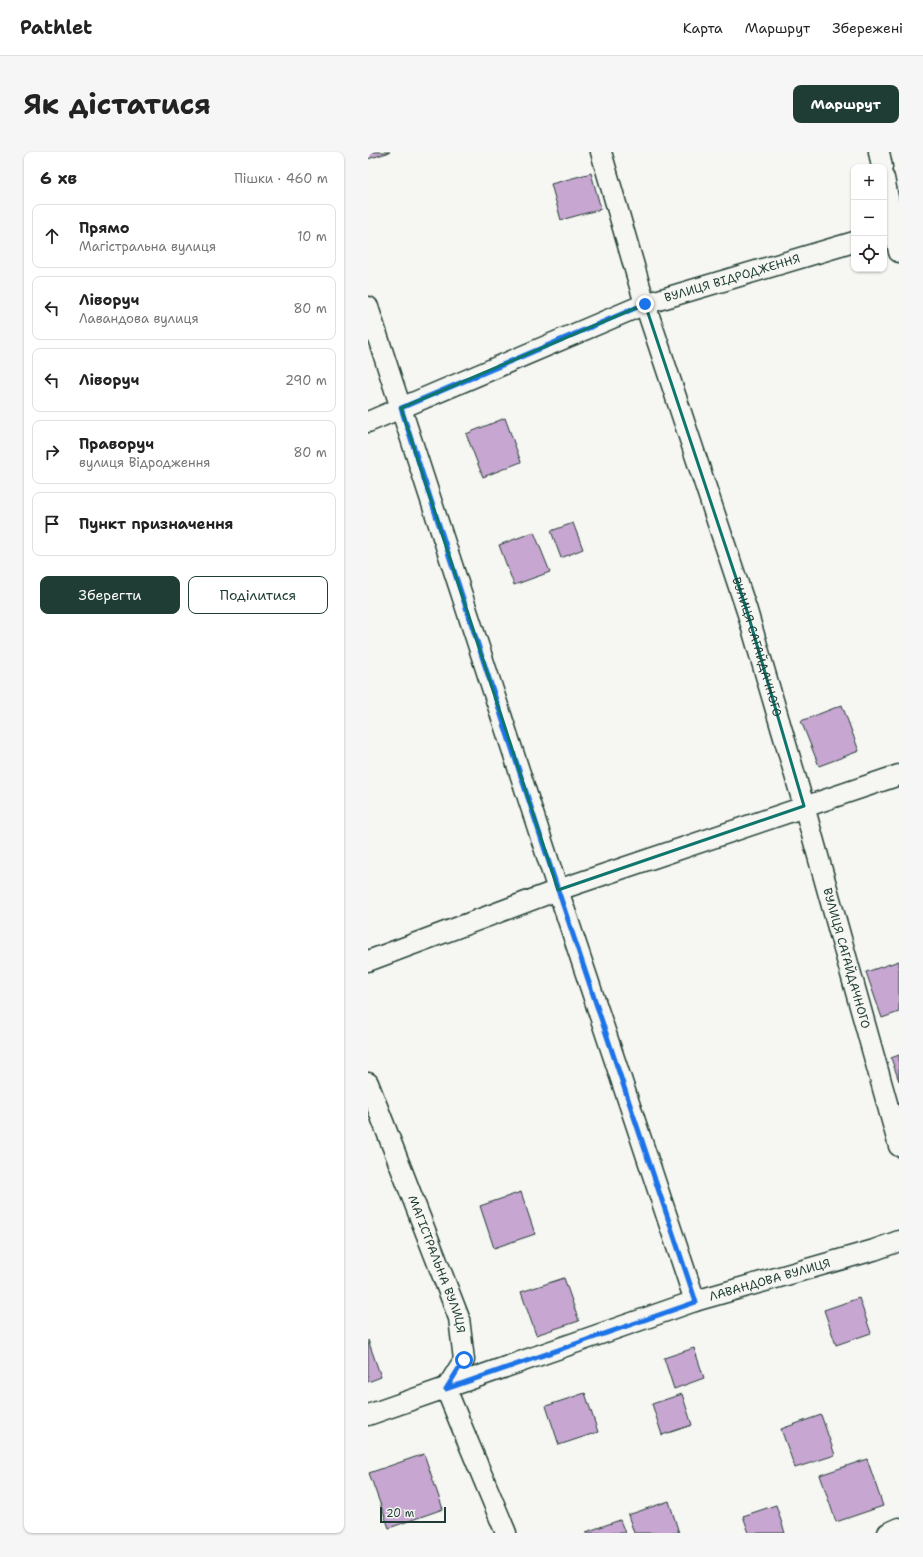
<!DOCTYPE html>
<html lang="uk">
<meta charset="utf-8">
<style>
body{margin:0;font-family:"Shantell Sans",sans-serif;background:#f6f6f6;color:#222}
.controls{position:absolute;right:12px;top:12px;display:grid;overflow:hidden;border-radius:8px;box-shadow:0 1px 3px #0004}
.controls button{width:36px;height:36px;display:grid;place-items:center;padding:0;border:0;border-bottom:1px solid #e0e0e0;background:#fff;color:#222;font:20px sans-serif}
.scale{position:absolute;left:12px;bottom:10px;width:66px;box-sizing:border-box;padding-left:4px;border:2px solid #1f3d34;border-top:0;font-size:11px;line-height:14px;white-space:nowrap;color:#1f3d34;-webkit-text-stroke:3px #f6f6f2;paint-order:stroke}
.stop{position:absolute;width:12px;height:12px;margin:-9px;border:3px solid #1a73e8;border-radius:50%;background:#fff}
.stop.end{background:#1a73e8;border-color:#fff;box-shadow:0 1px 4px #0008}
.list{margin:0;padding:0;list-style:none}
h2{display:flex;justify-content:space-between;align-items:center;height:52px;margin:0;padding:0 16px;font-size:17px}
h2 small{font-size:13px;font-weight:400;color:#767676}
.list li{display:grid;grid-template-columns:26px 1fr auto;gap:12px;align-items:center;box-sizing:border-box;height:64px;margin:0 8px 8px;padding:0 8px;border:1px solid #e0e0e0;border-radius:8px}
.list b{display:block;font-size:15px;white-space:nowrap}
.list p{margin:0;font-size:13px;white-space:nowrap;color:#767676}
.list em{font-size:13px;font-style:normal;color:#767676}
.actions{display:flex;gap:8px;padding:12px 16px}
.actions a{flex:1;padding:9px 0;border:1px solid #1f3d34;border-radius:8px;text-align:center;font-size:14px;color:#1f3d34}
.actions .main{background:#1f3d34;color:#fff}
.icon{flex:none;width:22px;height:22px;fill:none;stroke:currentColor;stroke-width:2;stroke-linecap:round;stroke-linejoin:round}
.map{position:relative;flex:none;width:531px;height:1381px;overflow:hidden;border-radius:8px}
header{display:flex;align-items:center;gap:24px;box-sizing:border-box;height:56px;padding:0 20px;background:#fff;border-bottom:1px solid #e0e0e0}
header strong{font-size:19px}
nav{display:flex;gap:22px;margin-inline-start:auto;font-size:14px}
.intro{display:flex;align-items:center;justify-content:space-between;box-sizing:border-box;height:96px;padding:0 24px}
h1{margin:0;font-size:28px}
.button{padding:10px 18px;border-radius:8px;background:#1f3d34;color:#fff;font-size:14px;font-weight:700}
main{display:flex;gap:24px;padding:0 24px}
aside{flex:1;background:#fff;border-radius:8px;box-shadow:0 1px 3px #0004}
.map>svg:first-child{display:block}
</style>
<header>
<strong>Pathlet</strong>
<nav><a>Карта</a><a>Маршрут</a><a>Збережені</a></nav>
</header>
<div class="intro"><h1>Як дістатися</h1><a class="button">Маршрут</a></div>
<main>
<aside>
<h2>6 хв<small>Пішки · 460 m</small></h2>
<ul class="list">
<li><svg class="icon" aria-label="ahead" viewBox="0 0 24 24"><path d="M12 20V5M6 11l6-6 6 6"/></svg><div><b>Прямо</b><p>Магістральна вулиця</p></div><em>10 m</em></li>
<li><svg class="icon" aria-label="left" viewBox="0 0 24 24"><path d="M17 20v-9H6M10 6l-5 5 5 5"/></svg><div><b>Ліворуч</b><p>Лавандова вулиця</p></div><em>80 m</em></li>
<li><svg class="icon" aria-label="left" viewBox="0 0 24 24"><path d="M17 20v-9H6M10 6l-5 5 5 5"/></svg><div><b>Ліворуч</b></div><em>290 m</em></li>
<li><svg class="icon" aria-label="right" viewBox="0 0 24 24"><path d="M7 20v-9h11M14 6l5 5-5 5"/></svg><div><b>Праворуч</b><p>вулиця Відродження</p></div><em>80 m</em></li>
<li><svg class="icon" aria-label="arrive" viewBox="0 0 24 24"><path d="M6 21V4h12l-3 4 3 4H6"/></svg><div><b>Пункт призначення</b></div></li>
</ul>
<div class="actions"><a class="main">Зберегти</a><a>Поділитися</a></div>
</aside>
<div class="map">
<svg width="531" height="1381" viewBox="0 0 531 1381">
<rect width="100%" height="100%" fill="#f6f6f2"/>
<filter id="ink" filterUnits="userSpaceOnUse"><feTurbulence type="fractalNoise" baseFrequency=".025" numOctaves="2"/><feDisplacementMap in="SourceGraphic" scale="8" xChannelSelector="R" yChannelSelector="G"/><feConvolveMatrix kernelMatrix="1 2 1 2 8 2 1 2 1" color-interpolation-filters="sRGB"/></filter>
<g filter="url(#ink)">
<!-- building -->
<g fill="#c7a6d1" stroke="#1f3d34">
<path d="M0 0H22L0 7Z"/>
<path d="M223 21 233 57 193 68 183 32Z"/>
<path d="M137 266 153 310 115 325 98 282Z"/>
<path d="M205 371 215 397 193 406 183 379Z"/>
<path d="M166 380 182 420 146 433 131 393Z"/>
<path d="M474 553 491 599 451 614 433 569Z"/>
<path d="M531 809V860L514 866 498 820Z"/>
<path d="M531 903V929L523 906Z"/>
<path d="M153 1040 167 1082 126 1096 112 1054Z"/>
<path d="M196 1126 211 1169 168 1183 153 1140Z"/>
<path d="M491 1146 503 1181 468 1193 456 1158Z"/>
<path d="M0 1188 13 1225 0 1230Z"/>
<path d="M326 1196 336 1226 306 1237 296 1206Z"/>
<path d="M217 1241 230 1280 191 1293 178 1254Z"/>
<path d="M314 1242 324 1273 294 1283 284 1252Z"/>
<path d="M453 1263 467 1303 427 1316 413 1277Z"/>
<path d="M56 1302 75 1357 21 1376 1 1321Z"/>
<path d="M499 1307 515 1354 468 1370 452 1323Z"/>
<path d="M301 1349 311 1381H266L260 1363Z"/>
<path d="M408 1353 417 1381H381L375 1364Z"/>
<path d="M252 1368 257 1381H218V1380Z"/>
</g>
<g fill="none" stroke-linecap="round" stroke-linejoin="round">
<defs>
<g id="street">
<path id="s1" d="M233 0 277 152 379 459 436 654 531 994"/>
<path d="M511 0 514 15"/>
<path d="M516 26 531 100"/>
<path d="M0 155 190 738 327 1149"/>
<path id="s2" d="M0 270 277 152 486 90"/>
<path d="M0 809 190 738 531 623"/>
<path id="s3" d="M0 931 91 1166 96 1208 78 1237 138 1381"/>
<path id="s4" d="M0 1263 327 1149 506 1098 531 1089"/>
<path d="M520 1381 531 1376"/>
</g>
</defs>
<!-- street casing -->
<use href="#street" stroke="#1f3d34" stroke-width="23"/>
<!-- street -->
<use href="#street" stroke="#f6f6f2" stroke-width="20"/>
</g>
</g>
<g fill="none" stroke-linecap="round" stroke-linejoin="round" filter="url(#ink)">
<!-- route -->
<path stroke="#1a73e8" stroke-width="5" d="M96 1208 78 1237 328 1150 190 738 33 256 277 152"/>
</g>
<!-- marked area -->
<path fill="none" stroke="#0f766e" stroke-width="3" stroke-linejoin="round" d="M277 152 379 459 436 654 190 738 33 256Z"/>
<g text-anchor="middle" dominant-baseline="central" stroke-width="3" stroke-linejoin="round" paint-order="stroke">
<!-- street labels -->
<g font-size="12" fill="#1f3d34" stroke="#f6f6f2">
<text stroke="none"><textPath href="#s2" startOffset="392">ВУЛИЦЯ ВІДРОДЖЕННЯ</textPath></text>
<text stroke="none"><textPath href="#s1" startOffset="519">ВУЛИЦЯ САГАЙДАЧНОГО</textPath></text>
<text stroke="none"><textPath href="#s1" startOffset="843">ВУЛИЦЯ САГАЙДАЧНОГО</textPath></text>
<text stroke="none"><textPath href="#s3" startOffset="194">МАГІСТРАЛЬНА ВУЛИЦЯ</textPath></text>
<text stroke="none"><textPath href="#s4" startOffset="424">ЛАВАНДОВА ВУЛИЦЯ</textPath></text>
</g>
</g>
</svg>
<div class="controls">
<button>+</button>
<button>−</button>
<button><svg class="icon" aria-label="locate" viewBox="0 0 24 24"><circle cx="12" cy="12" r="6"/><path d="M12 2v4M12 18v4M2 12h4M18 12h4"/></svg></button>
</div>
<div class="scale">20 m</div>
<div class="stop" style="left:96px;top:1208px"></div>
<div class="stop end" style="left:277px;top:152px"></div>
</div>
</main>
